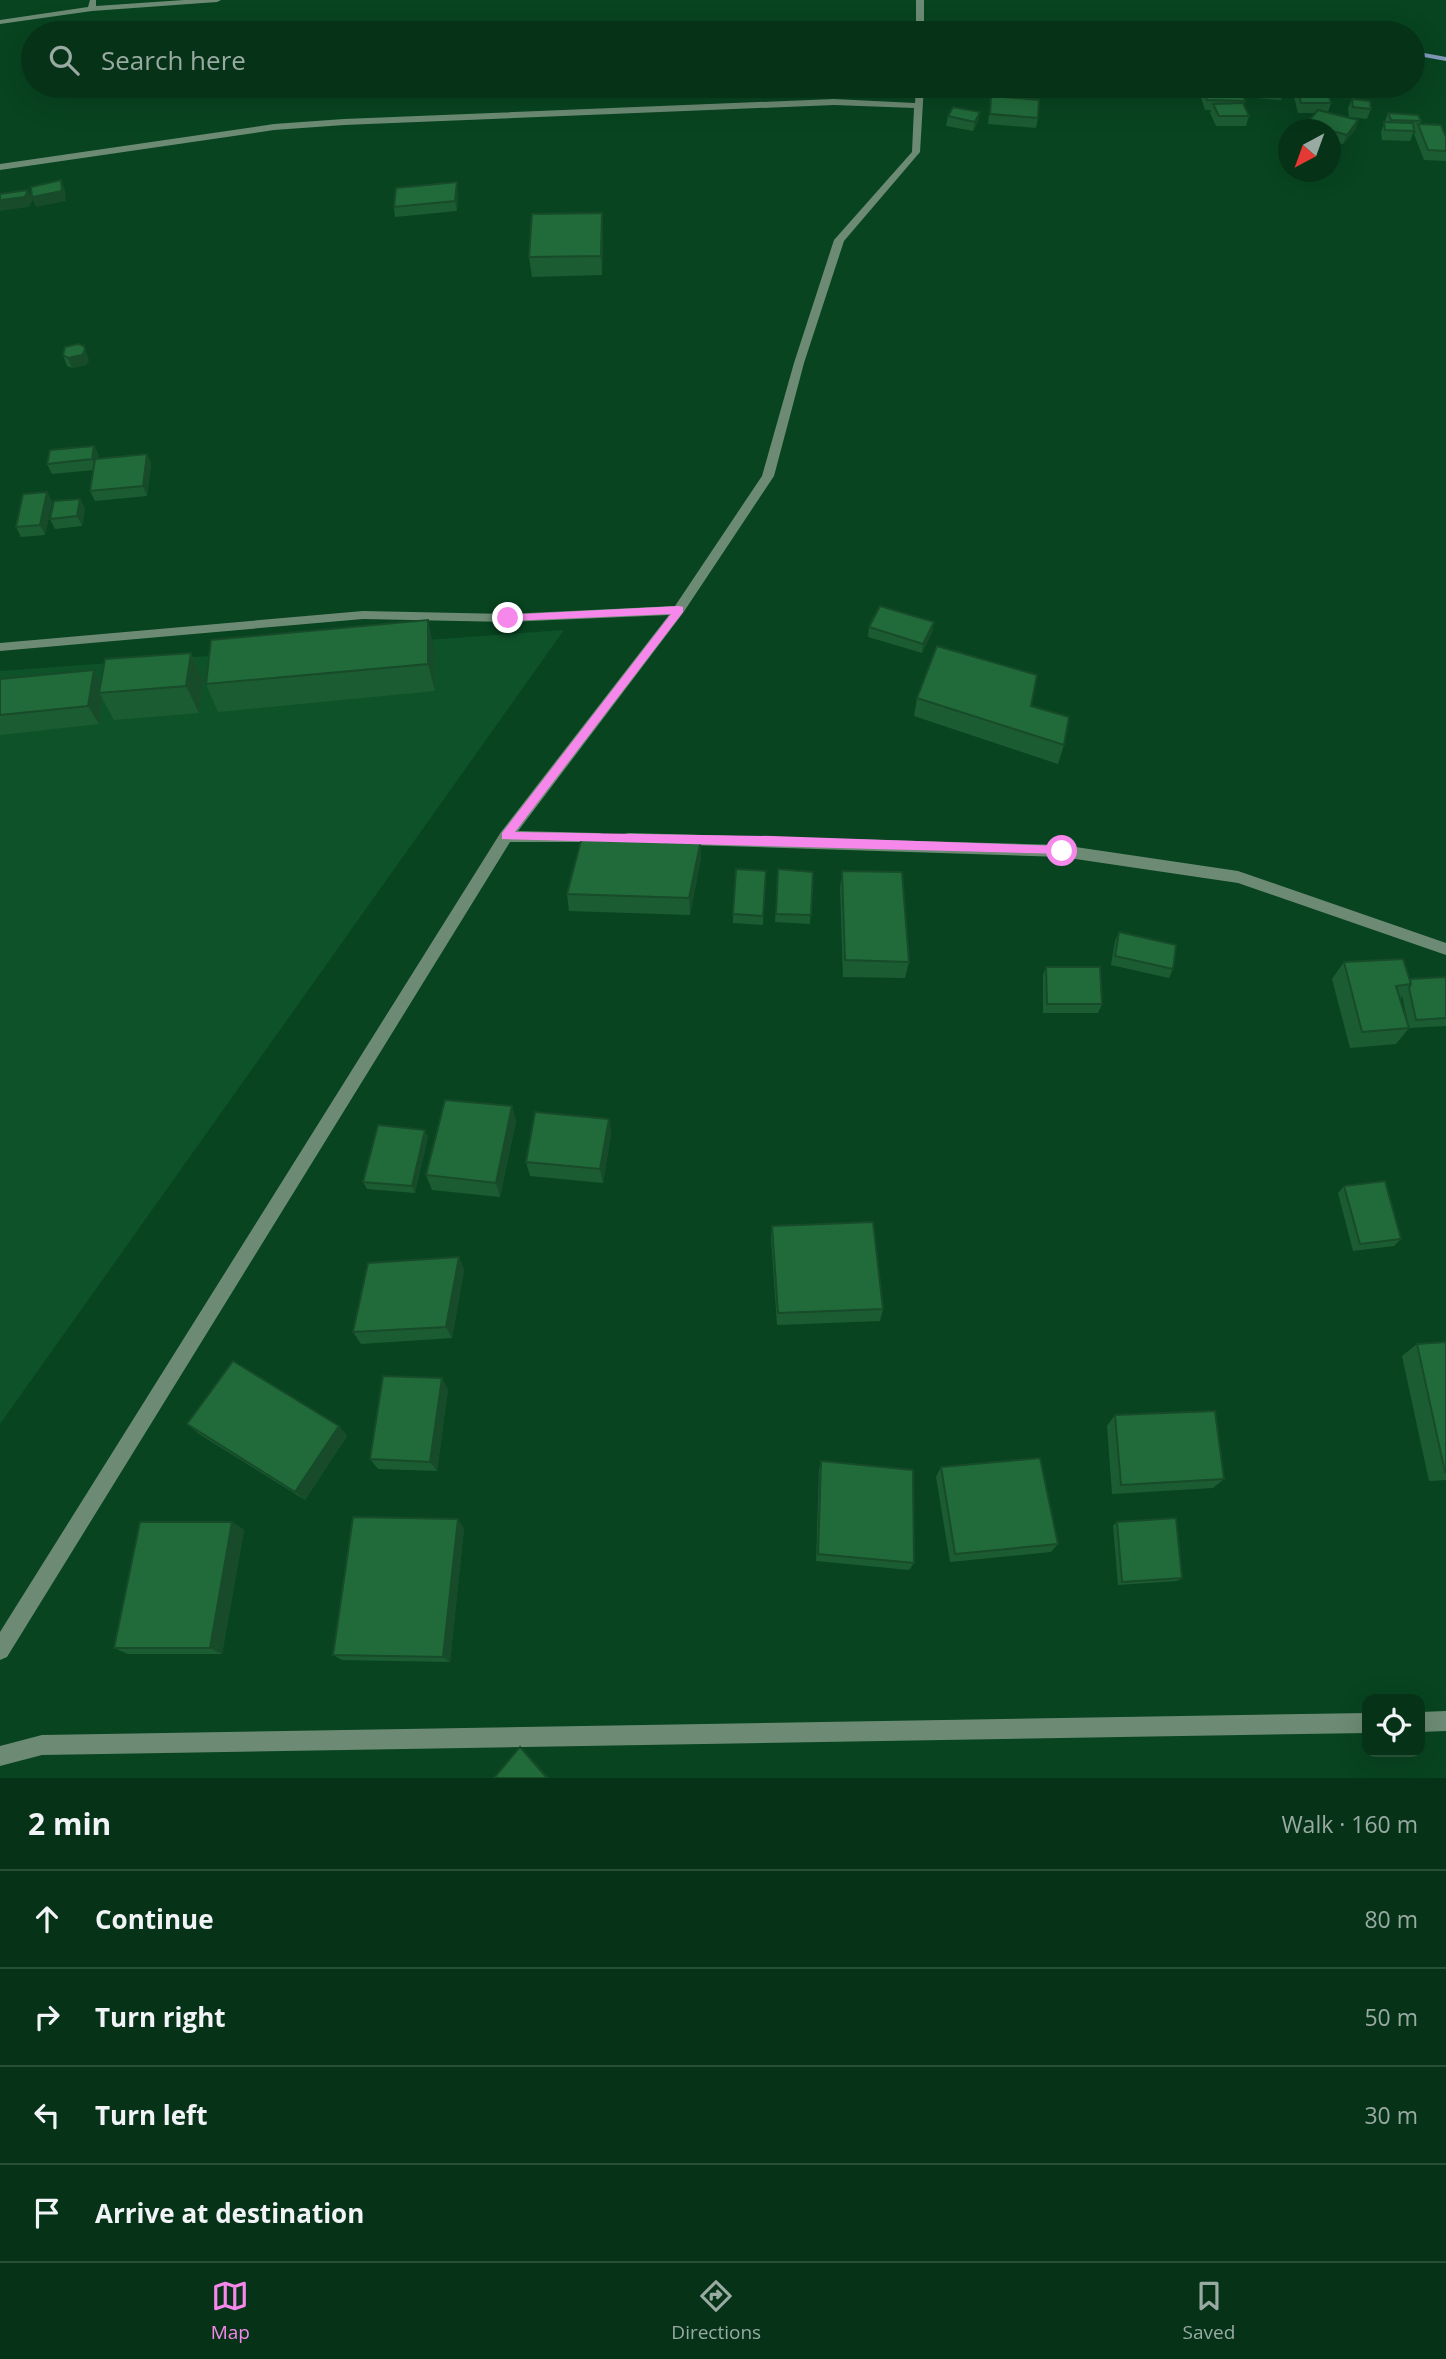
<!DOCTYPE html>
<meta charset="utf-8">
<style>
body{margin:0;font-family:"Open Sans",sans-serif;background:#0f3b21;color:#f1f3f6}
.controls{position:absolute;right:21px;bottom:21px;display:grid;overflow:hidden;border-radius:14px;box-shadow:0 7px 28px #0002}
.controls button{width:63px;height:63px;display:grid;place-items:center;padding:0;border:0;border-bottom:2px solid #274e37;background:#063318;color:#f1f3f6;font:35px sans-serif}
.compass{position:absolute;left:1278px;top:119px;width:63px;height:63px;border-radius:50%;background:#063318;box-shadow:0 7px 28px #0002;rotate:221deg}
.stop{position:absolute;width:21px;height:21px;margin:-16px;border:5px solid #f788eb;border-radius:50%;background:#fff}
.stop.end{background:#f788eb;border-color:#fff;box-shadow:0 2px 7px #0008}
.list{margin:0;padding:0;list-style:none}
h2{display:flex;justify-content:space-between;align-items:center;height:91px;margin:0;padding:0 28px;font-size:30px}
h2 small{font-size:23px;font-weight:400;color:#98aaa2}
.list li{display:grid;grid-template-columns:46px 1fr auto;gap:21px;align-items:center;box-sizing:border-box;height:98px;padding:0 28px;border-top:2px solid #274e37}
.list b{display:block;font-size:26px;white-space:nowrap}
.list em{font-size:23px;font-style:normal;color:#98aaa2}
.icon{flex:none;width:38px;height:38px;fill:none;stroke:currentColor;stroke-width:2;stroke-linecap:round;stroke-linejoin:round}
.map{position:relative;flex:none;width:1446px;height:1778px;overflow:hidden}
.search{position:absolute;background:#063318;box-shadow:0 7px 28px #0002;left:21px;right:21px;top:21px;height:77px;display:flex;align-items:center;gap:18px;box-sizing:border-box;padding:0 24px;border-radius:38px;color:#98aaa2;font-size:26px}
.sheet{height:483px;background:#063318}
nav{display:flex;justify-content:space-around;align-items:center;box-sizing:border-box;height:98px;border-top:2px solid #274e37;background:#063318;font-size:19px;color:#98aaa2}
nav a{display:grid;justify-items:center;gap:4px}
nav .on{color:#f788eb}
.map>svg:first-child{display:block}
</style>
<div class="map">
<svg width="1446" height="1778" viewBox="0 0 1446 1778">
<rect width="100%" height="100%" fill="#084420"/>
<!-- built -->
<path fill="#0e522a" d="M564 630 0 1424V671Z"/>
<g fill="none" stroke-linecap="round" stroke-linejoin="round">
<!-- stream -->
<g fill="#8299ba" fill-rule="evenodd">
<path d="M1158 27 1191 31 1195 33 1155 31 1154 29Z"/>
<path d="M1413 51 1446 57V61L1413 55Z"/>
</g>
<!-- street -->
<g fill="#6d8b74" fill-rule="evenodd">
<path d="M90 0H96V6L184 0H221L217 2 92 11 0 24V20L88 7Z"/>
<rect x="916" y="0" width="8" height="33"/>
<path d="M916 86H924L920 152 844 241 804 363 774 476 683 613 518 831 598 833 603 834 605 838 603 842H510L7 1657 0 1660V1632L501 832 669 615 508 622 363 619 0 651V643L363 611 508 614 675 606 762 476 794 363 834 240 912 152 914 108 834 105 344 125 274 130 0 170V164L274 124 344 119 834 99 915 103Z"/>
<path d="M629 833 1062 845 1238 871 1446 943V955L1238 883 1062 857 629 843 624 842 622 838 624 834Z"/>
<path d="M1446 1711V1731L1420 1732V1712Z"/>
<path d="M1367 1713V1733L42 1755 0 1766V1746L42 1735Z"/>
</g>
</g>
<!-- wall -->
<g fill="#1c5c33">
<path d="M1199 86H1240L1241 88 1240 86H1283L1284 90 1281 100 1243 97 1245 101 1244 105 1249 116 1246 126H1216L1210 113 1211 110H1205L1198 88Z"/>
<path d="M1296 86H1326L1331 103 1328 112 1358 120 1355 130 1343 144 1331 141V130H1305L1306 124 1316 113H1298L1293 93Z"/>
<path d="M991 96 1038 118 1036 128 988 124Z"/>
<path d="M1352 99 1371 109 1367 119 1349 117 1348 108Z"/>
<path d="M980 112 978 122 973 131 946 126 948 116Z"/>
<path d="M1388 113 1421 121 1420 124 1446 137V161L1424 160 1414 134 1416 131H1414L1410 141 1382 140 1381 132Z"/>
<path d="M458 192 457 211 395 217 394 207Z"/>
<path d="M603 232 602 275 532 277 529 257Z"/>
<path d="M63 355 89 360 86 365 72 368 67 366Z"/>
<path d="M94 446 99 456 98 459 147 454 151 464 147 496 95 501 90 491 94 470 52 474 47 464Z"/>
<path d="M47 492 52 502 45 535 21 537 16 527Z"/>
<path d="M80 499 85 509 82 526 55 529 50 519Z"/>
<path d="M934 622 932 632 922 653 868 637 869 627Z"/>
<path d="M434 648 435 691 218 712 206 684Z"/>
<path d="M191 653 203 680 199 713 114 720 102 698 99 724 0 735V679L94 670 101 684Z"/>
<path d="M917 698 1031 706 1064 745 1058 764 914 716Z"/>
<path d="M701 858 690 915 569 911 567 894Z"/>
<path d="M778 869 813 872 810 924 775 922Z"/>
<path d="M766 871 763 925 733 923V914Z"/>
<path d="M842 871 909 962 905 978 843 977 840 888Z"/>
<path d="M1119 932 1173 969 1169 978 1111 965 1115 941Z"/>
<path d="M1344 962 1410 979 1446 977V1026L1409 1028 1402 996 1400 999 1409 1028 1396 1044 1350 1048 1332 979Z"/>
<path d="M1046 967 1102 1004 1098 1013H1043V975Z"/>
<path d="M512 1106 516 1121 500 1197 432 1190 426 1175Z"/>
<path d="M609 1119 611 1134 603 1183 530 1176 526 1162Z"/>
<path d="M428 1137 415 1193 367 1189 363 1182Z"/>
<path d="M1344 1186 1401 1239 1394 1246 1353 1251 1338 1193Z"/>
<path d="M772 1226 883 1309 880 1321 777 1325 771 1239Z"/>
<path d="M459 1257 464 1270 452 1338 361 1344 353 1332Z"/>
<path d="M1446 1342V1480L1429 1481 1402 1356 1417 1344Z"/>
<path d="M448 1389 437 1471 378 1469 370 1459Z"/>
<path d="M1115 1415 1224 1479 1213 1488 1112 1494 1107 1426Z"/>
<path d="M187 1424 339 1426 347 1436 305 1500 199 1434Z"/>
<path d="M821 1461 914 1563 909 1570 816 1561 819 1470Z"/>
<path d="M941 1467 1058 1544 1051 1552 950 1562 936 1477Z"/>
<path d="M232 1522 244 1530 222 1654H128L114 1648Z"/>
<path d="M1117 1522 1182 1578 1177 1581 1118 1585 1113 1526Z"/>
<path d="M464 1528 450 1662 342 1660 333 1655Z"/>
</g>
<!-- shaded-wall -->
<g fill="#174b29">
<path d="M980 112 978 122 973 131 975 122Z"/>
<path d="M1358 120 1355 130 1343 144 1347 135Z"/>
<path d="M61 180 65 190 66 201 36 207 32 197Z"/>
<path d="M457 182 458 192 457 211 455 201Z"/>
<path d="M28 190 33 200 29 207 0 211V200Z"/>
<path d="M602 213 603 232 602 275 601 256Z"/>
<path d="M84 346 89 360 86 365 72 368 68 358Z"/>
<path d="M94 446 99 456 97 470 92 459Z"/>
<path d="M147 454 151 464 147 496 143 486Z"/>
<path d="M47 492 52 502 45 535 40 525Z"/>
<path d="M80 499 85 509 82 526 77 516Z"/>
<path d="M428 620 434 648 435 691 428 664Z"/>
<path d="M934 622 932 632 922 653 923 644Z"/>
<path d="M191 653 203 680 199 713 186 686Z"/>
<path d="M94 670 103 689 99 693 102 698 99 724 88 706Z"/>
<path d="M701 840V858L690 915 689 898Z"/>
<path d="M512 1106 516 1121 500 1197 496 1183Z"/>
<path d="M609 1119 611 1134 603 1183 600 1169Z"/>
<path d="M425 1130 428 1137 415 1193 412 1186Z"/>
<path d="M459 1257 464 1270 452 1338 446 1327Z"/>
<path d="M442 1378 448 1389 437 1471 430 1462Z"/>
<path d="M339 1426 347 1436 305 1500 295 1492Z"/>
<path d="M458 1519 464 1528 450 1662 443 1657Z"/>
<path d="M232 1522 244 1530 222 1654 210 1648Z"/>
<path d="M520 1747 525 1751 549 1778H547Z"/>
</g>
<!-- building -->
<g fill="#216b3b" stroke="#174b29" stroke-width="2">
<path d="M1203 86H1240L1245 101 1207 100Z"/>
<path d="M1244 86H1283L1284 90 1244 87Z"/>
<path d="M1297 86H1326L1331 103H1301Z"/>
<path d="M991 96 1039 100 1038 118 990 114Z"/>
<path d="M1352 99 1370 101 1371 109 1353 107Z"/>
<path d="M1243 103 1249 116H1219L1213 104Z"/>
<path d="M953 107 980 112 975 122 948 116Z"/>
<path d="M1318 110 1358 120 1347 135 1306 124Z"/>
<path d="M1388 113 1418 115 1421 121 1391 120Z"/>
<path d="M1384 122 1413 123 1414 131 1385 130Z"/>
<path d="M1418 124 1441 125 1446 137V151L1428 150Z"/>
<path d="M61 180 62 191 32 197 31 187Z"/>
<path d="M457 182 455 201 394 207 396 188Z"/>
<path d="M28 190 25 197 0 200V194Z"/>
<path d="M602 213 601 256 529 257 532 214Z"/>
<path d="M78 344 84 346 85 350 82 355 68 358 63 355 65 347Z"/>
<path d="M94 446 92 459 47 464 50 450Z"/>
<path d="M147 454 143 486 90 491 95 459Z"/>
<path d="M47 492 40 525 16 527 23 494Z"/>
<path d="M80 499 77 516 50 519 54 501Z"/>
<path d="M880 606 934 622 923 644 869 627Z"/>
<path d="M428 620V664L206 684 211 640Z"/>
<path d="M937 646 1037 675 1031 706 1069 717 1064 745 917 698Z"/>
<path d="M191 653 186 686 99 693 105 659Z"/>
<path d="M94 670 88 706 0 715V679Z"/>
<path d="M582 837 701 840 689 898 567 894Z"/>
<path d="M736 869 766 871 763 916 733 914Z"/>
<path d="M778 869 813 872 811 915 776 914Z"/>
<path d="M842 871 902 872 909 962 845 960Z"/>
<path d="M1119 932 1176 945 1173 969 1115 956Z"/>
<path d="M1403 959 1411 984 1396 986 1409 1028 1362 1032 1344 962Z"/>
<path d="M1046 967H1100L1102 1004H1047Z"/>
<path d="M1446 977V1018L1416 1020 1409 988 1411 984 1410 979Z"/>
<path d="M445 1100 512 1106 496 1183 426 1175Z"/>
<path d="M535 1112 609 1119 600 1169 526 1162Z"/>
<path d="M378 1125 425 1130 412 1186 363 1182Z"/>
<path d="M1385 1181 1401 1239 1360 1244 1344 1186Z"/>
<path d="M873 1222 883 1309 778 1313 772 1226Z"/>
<path d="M459 1257 446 1327 353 1332 368 1263Z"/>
<path d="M1446 1342V1472H1445L1417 1344Z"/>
<path d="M233 1361 339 1426 295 1492 187 1424Z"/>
<path d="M383 1376 442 1378 430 1462 370 1459Z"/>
<path d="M1215 1411 1224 1479 1121 1485 1115 1415Z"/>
<path d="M1040 1458 1058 1544 955 1554 941 1467Z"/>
<path d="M821 1461 913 1470 914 1563 818 1554Z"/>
<path d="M353 1517 458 1519 443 1657 333 1655Z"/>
<path d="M1176 1518 1182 1578 1122 1582 1117 1522Z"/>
<path d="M140 1522H232L210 1648H114Z"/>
<path d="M520 1747 547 1778H494Z"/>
</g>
<!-- route -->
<path fill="#f788eb" d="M679 606 683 607V612L515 832 772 836 1062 846 1066 848V854L502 839V833L671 614 508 621 503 618 504 615Z"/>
</svg>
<div class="controls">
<button><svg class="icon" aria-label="locate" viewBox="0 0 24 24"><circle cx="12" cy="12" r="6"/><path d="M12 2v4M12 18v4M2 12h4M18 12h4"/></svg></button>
</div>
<svg class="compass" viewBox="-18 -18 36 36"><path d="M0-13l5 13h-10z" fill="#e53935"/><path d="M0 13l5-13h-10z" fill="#98aaa2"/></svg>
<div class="stop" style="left:1062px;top:851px"></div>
<div class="stop end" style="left:508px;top:618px"></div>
<div class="search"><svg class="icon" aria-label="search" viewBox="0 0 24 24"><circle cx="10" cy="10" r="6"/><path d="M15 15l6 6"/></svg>Search here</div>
</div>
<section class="sheet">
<h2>2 min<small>Walk · 160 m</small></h2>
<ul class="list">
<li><svg class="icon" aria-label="ahead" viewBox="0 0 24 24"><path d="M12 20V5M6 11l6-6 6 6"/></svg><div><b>Continue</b></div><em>80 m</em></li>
<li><svg class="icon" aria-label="right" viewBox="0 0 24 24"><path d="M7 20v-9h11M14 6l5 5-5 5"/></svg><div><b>Turn right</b></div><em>50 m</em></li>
<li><svg class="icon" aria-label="left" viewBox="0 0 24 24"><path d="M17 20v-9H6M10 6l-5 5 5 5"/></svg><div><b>Turn left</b></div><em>30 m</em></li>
<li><svg class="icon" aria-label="arrive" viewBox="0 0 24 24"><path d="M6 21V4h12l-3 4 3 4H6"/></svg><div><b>Arrive at destination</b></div></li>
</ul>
</section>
<nav>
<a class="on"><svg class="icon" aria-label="map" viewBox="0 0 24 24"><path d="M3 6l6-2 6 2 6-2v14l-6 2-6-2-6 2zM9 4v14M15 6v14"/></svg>Map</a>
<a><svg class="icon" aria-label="directions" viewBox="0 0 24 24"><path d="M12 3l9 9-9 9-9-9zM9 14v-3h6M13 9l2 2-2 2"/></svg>Directions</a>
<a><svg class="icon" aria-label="saved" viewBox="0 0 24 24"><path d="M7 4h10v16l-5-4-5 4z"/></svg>Saved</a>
</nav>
